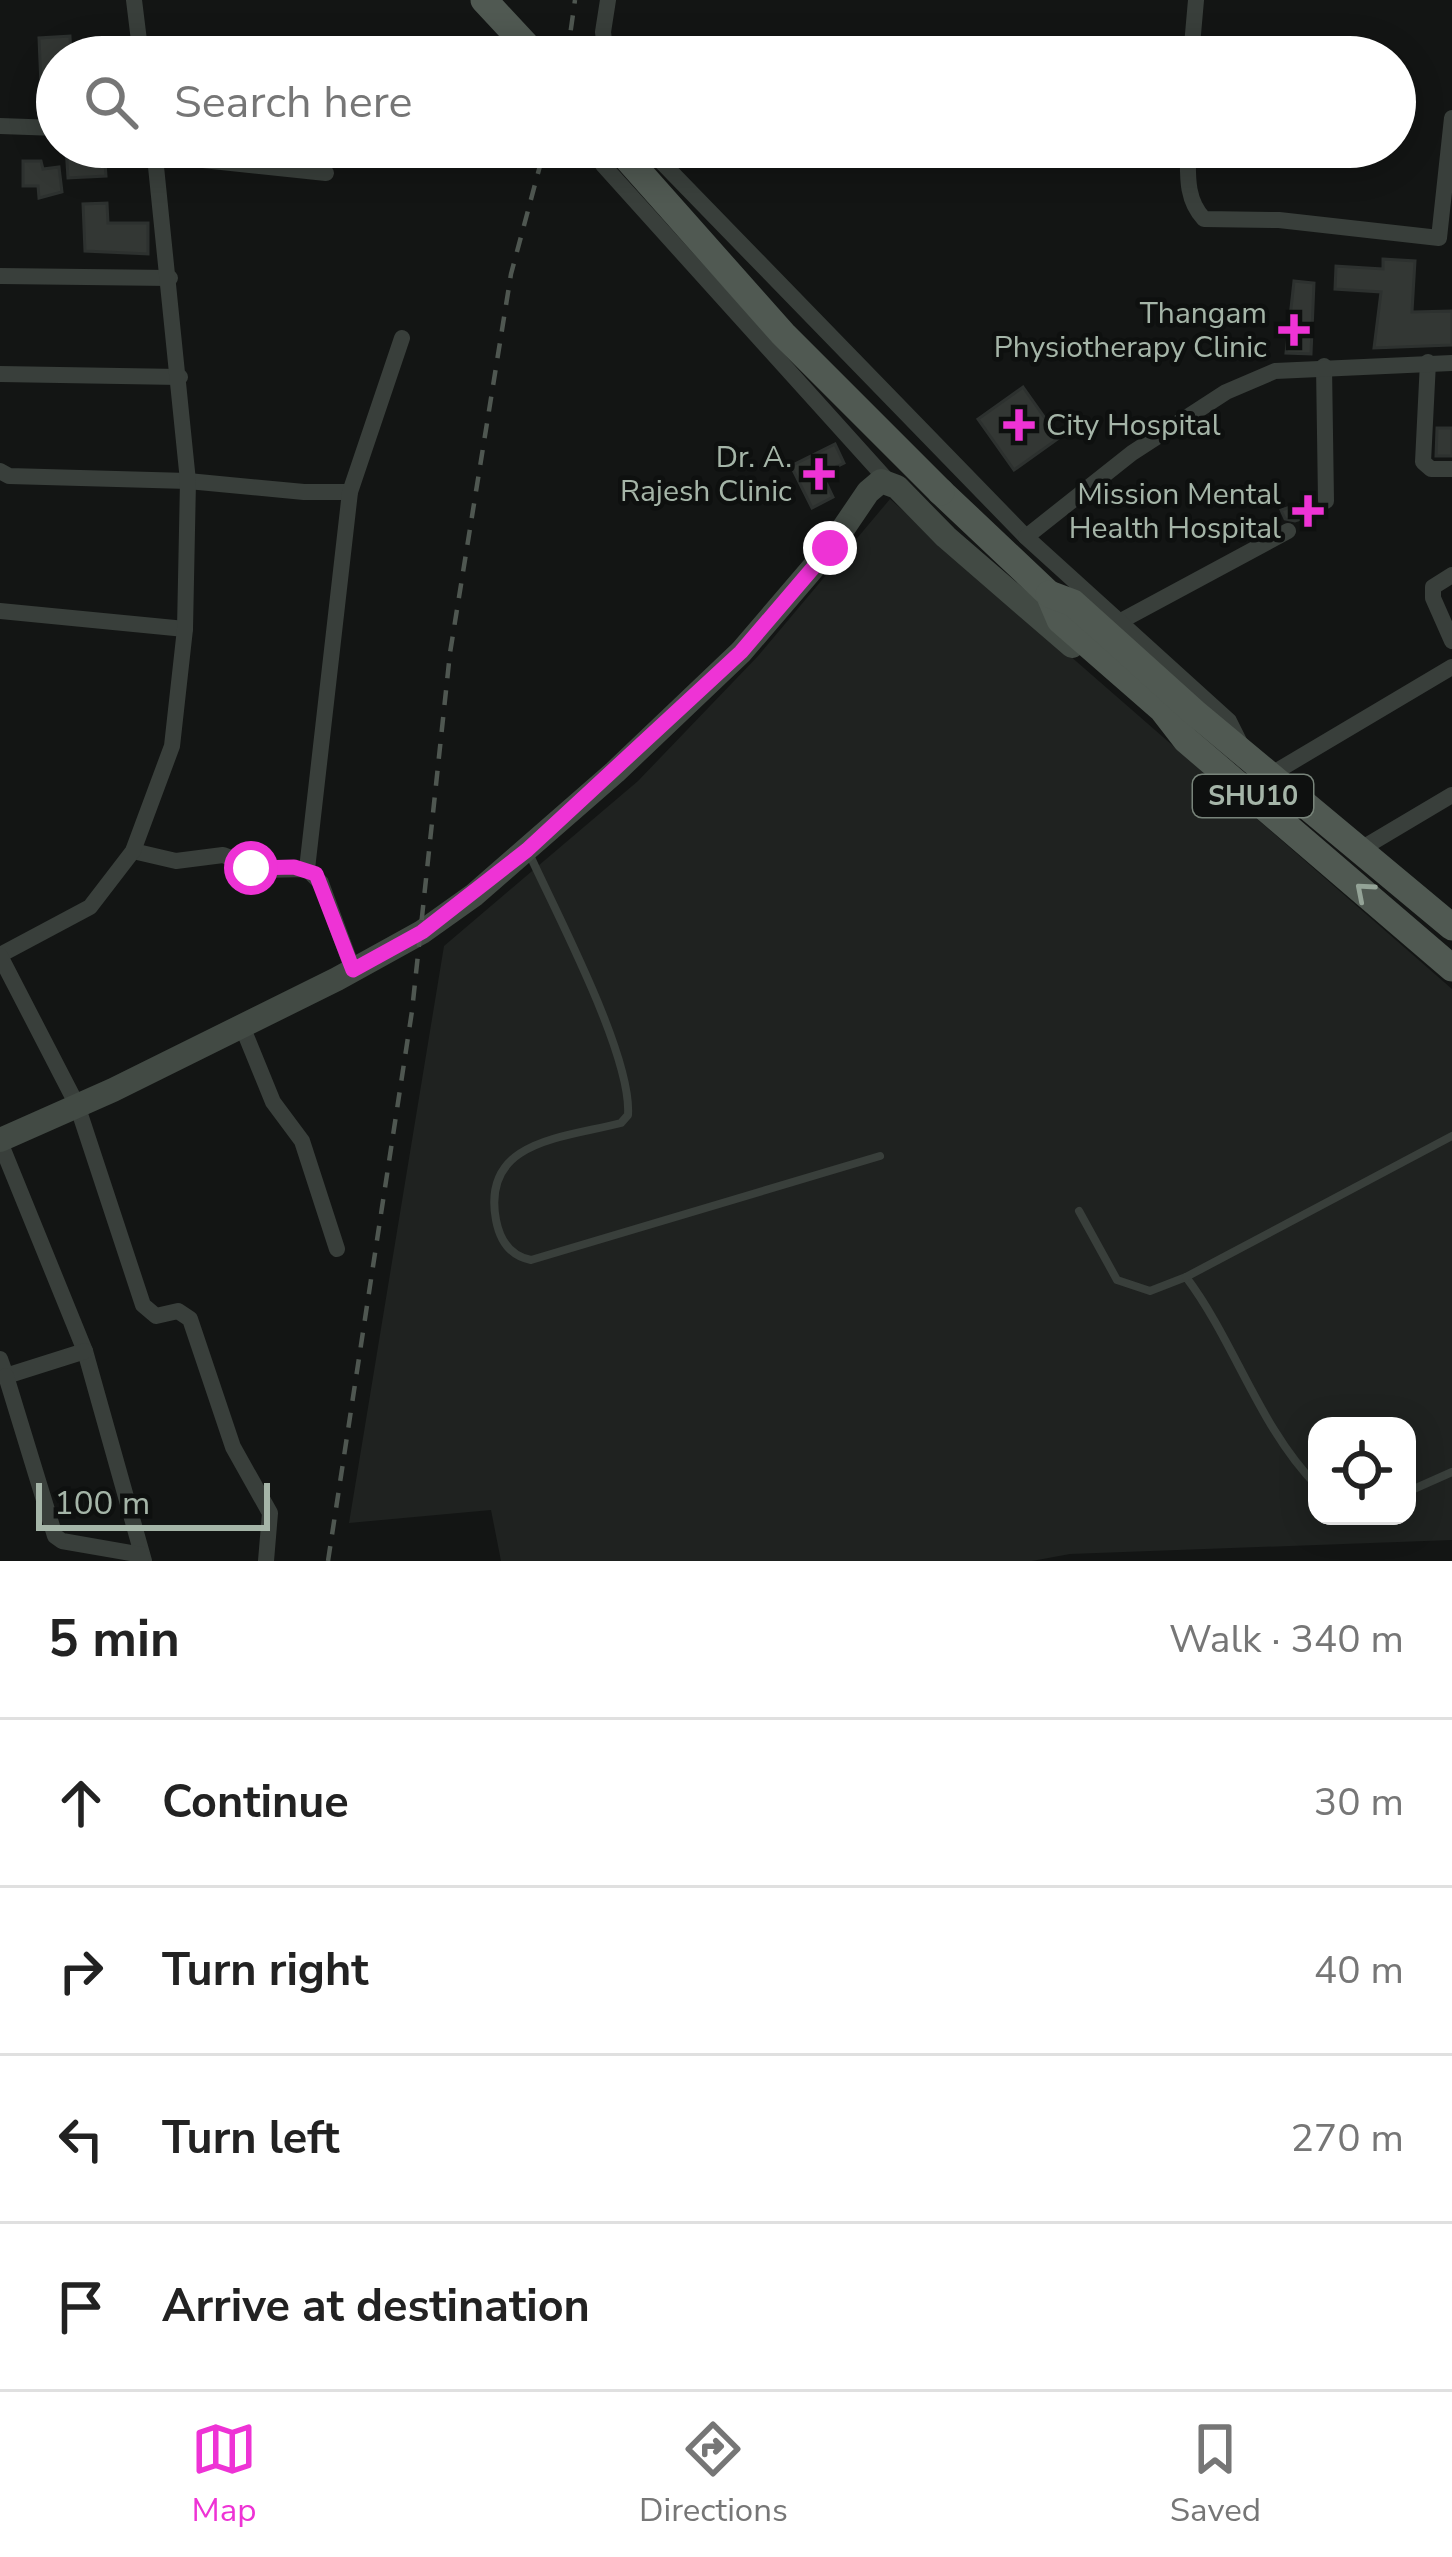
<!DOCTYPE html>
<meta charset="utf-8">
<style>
body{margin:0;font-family:"Nunito Sans",sans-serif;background:#f6f6f6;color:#222}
.controls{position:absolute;right:36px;bottom:36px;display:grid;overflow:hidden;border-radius:24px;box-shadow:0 6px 30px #0003}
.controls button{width:108px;height:108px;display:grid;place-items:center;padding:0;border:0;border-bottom:3px solid #e0e0e0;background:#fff;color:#222;font:60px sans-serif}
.scale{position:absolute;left:36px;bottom:30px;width:234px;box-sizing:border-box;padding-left:12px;border:6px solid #a5b5a8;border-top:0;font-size:33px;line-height:42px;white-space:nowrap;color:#a5b5a8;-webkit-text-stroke:9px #0e100f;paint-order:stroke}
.stop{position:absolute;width:36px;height:36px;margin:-27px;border:9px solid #ee33d5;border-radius:50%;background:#fff}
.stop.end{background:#ee33d5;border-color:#fff;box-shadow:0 3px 12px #0008}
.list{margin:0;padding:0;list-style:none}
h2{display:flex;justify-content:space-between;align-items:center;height:156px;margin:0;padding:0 48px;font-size:51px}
h2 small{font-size:39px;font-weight:400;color:#767676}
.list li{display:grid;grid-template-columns:78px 1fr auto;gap:36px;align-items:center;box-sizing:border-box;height:168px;padding:0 48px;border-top:3px solid #e0e0e0}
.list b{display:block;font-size:45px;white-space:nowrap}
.list em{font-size:39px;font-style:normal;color:#767676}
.icon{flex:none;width:66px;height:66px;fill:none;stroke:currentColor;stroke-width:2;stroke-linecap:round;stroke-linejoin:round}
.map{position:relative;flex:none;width:1452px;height:1561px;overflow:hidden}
.search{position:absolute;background:#fff;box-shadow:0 6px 30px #0003;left:36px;right:36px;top:36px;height:132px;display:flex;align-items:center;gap:30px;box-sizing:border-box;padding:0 42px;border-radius:66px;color:#767676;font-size:45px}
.sheet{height:828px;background:#fff}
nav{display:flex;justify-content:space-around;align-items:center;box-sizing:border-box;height:168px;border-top:3px solid #e0e0e0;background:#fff;font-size:33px;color:#767676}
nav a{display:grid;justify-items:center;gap:6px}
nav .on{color:#ee33d5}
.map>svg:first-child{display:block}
</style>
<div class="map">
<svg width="1452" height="1561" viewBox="0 0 1452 1561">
<rect width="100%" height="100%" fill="#131514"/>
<!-- built -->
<path fill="#1f2220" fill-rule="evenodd" d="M890 499 1452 989V1540L1070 1554 1032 1561H501L491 1510 349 1523 444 946 638 781 758 656ZM1317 1426H1407V1516H1317Z"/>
<!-- building -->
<g fill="#333734" stroke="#2d312f" stroke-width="3">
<path d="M70 36 71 57H57V85L41 86 39 38Z"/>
<path d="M66 147H104L106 176 68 178Z"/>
<path d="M23 161H41L43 169 59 167 62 192 39 198 38 186H23Z"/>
<path d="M107 203 108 223H148V254L85 251 83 204Z"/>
<path d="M1383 259 1415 261 1412 312 1452 311V345L1374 348 1381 292 1335 289 1336 266 1383 269Z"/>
<path d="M1294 281 1314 283 1311 354 1286 353Z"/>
<path d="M1023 387 1059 438 1014 470 978 419Z"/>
<path d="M1437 428H1452V456H1436Z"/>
<path d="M835 444 844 463 822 474 833 497 812 508 791 466Z"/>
<path d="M1310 501 1314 515 1295 521 1285 519 1281 510Z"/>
</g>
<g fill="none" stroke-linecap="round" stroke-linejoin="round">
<!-- lane -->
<g stroke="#393f3b" stroke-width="8">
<path d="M528 851C555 911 632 1055 628 1115L621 1123C563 1138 481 1140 496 1220 500 1241 510 1256 531 1260L880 1156"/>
<path d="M1079 1211 1117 1280 1150 1291 1186 1277C1235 1342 1259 1427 1317 1486"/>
<path d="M1186 1277 1452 1136"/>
<path d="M1407 1492 1452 1472"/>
</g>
<!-- street -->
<g stroke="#393f3b" stroke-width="16">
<path d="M134 0 141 57"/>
<path d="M218 56 244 54 250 57"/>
<path d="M606 57 603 32 608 0"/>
<path d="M1191 57 1196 0"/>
<path d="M0 126 57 128"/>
<path d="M616 147 603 165 888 481"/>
<path d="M647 147 1026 537"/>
<path d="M1188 147C1188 173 1185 199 1204 219L1279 220 1439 238 1452 118"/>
<path d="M156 155 326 173"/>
<path d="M0 276 170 278"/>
<path d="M1428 362 1423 462 1431 469H1452"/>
<path d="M1324 366 1326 501"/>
<path d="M0 374 180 377"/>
<path d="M0 471 9 476 188 481 304 492H350"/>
<path d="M1452 575 1433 587V598L1452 641"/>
<path d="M0 611 185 629"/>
<path d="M1119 622 1288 531"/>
<path d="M1241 745 1229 721 1026 537 1132 453 1226 392 1275 371 1452 363"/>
<path d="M1270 775 1452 667"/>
<path d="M1361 849 1452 795"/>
<path d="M133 851 176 861 223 855 262 870 307 869 321 883 353 970"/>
<path d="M307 869 350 492 402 338"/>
<path d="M0 955 90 907 133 851 172 746 185 629 188 481 154 147"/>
<path d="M0 956 77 1105 143 1305 156 1316 178 1311 190 1319 233 1447 270 1513 266 1561"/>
<path d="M242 1026 273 1102 302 1141 337 1249"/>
<path d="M0 1142 85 1351 144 1561"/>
<path d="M0 1359 6 1376 85 1351"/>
<path d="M6 1376 55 1536 62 1541 142 1555"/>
</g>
<!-- secondary -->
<path stroke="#424a44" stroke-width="24" d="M0 1140 113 1090 337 979 422 932 474 895 615 772 741 652 830 548 868 492 881 481 897 487 946 537 1072 646"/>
<!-- primary -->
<g stroke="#505952" stroke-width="27">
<path d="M484 0 537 57"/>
<path d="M941 492 1049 594 1060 620 1162 709 1186 740 1452 968"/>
<path d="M1049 594 1073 603 1194 712 1452 927"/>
</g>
<!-- rail -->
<g stroke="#4f5751" stroke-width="4.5" stroke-dasharray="15 12" stroke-linecap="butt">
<path d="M567 57 575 0"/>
<path d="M328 1561 412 1011 450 653 511 274 545 147"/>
</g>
<!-- primary-bridge -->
<path stroke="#505952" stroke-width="27" d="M617 147 783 334 941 492"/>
</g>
<!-- one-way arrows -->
<defs><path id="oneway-chevron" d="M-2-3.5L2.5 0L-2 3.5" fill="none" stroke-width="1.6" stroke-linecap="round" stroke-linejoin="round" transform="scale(3)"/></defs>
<use stroke="#94a397" href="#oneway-chevron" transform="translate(1364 891) rotate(-139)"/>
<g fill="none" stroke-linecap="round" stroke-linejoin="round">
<!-- route -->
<path stroke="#ee33d5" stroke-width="15" d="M251 868 294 867 316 874 353 970 422 932 527 850 741 652 830 548"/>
</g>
<!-- markers -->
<g fill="#ee33d5" stroke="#0e100f" stroke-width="4.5">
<path d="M1288 312h12v12h12v12h-12v12h-12v-12h-12v-12h12z"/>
<path d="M1013 407h12v12h12v12h-12v12h-12v-12h-12v-12h12z"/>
<path d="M813 456h12v12h12v12h-12v12h-12v-12h-12v-12h12z"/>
<path d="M1302 493h12v12h12v12h-12v12h-12v-12h-12v-12h12z"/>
</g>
<g text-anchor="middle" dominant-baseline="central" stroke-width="9" stroke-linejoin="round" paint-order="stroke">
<!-- shield labels -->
<rect fill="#0e100f" stroke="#78847a" stroke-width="3" x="1193" y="775" width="120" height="42" rx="9"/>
<g font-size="27" font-weight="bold" fill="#a5b5a8">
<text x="1253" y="796">SHU10</text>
</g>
<!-- poi labels -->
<g font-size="30" fill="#a5b5a8" stroke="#0e100f" text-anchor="end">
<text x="1267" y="313">Thangam<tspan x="1267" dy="34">Physiotherapy Clinic</tspan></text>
<text x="1046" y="425" text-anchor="start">City Hospital</text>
<text x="792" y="457">Dr. A.<tspan x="792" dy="34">Rajesh Clinic</tspan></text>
<text x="1281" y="494">Mission Mental<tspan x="1281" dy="34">Health Hospital</tspan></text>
</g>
</g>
</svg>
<div class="controls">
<button><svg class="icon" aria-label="locate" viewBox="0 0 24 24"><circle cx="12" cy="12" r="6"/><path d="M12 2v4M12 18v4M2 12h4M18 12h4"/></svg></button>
</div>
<div class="scale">100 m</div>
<div class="stop" style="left:251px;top:868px"></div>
<div class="stop end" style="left:830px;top:548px"></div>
<div class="search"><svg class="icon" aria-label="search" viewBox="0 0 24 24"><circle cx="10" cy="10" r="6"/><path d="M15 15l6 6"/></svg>Search here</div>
</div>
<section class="sheet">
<h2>5 min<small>Walk · 340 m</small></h2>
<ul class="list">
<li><svg class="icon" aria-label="ahead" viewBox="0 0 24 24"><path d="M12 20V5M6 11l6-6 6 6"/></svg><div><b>Continue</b></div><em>30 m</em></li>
<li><svg class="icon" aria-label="right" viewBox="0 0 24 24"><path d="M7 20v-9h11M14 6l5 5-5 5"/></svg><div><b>Turn right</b></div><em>40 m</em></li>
<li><svg class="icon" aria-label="left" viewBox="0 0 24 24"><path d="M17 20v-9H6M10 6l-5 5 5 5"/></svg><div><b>Turn left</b></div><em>270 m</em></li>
<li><svg class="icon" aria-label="arrive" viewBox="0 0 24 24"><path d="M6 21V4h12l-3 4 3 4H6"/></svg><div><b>Arrive at destination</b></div></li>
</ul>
</section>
<nav>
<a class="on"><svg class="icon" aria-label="map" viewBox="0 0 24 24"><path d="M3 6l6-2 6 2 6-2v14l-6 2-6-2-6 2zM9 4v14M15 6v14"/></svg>Map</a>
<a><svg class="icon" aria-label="directions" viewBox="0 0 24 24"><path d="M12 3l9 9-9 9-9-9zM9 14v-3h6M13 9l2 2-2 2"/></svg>Directions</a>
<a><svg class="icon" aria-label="saved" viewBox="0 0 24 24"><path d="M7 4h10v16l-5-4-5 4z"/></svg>Saved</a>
</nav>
